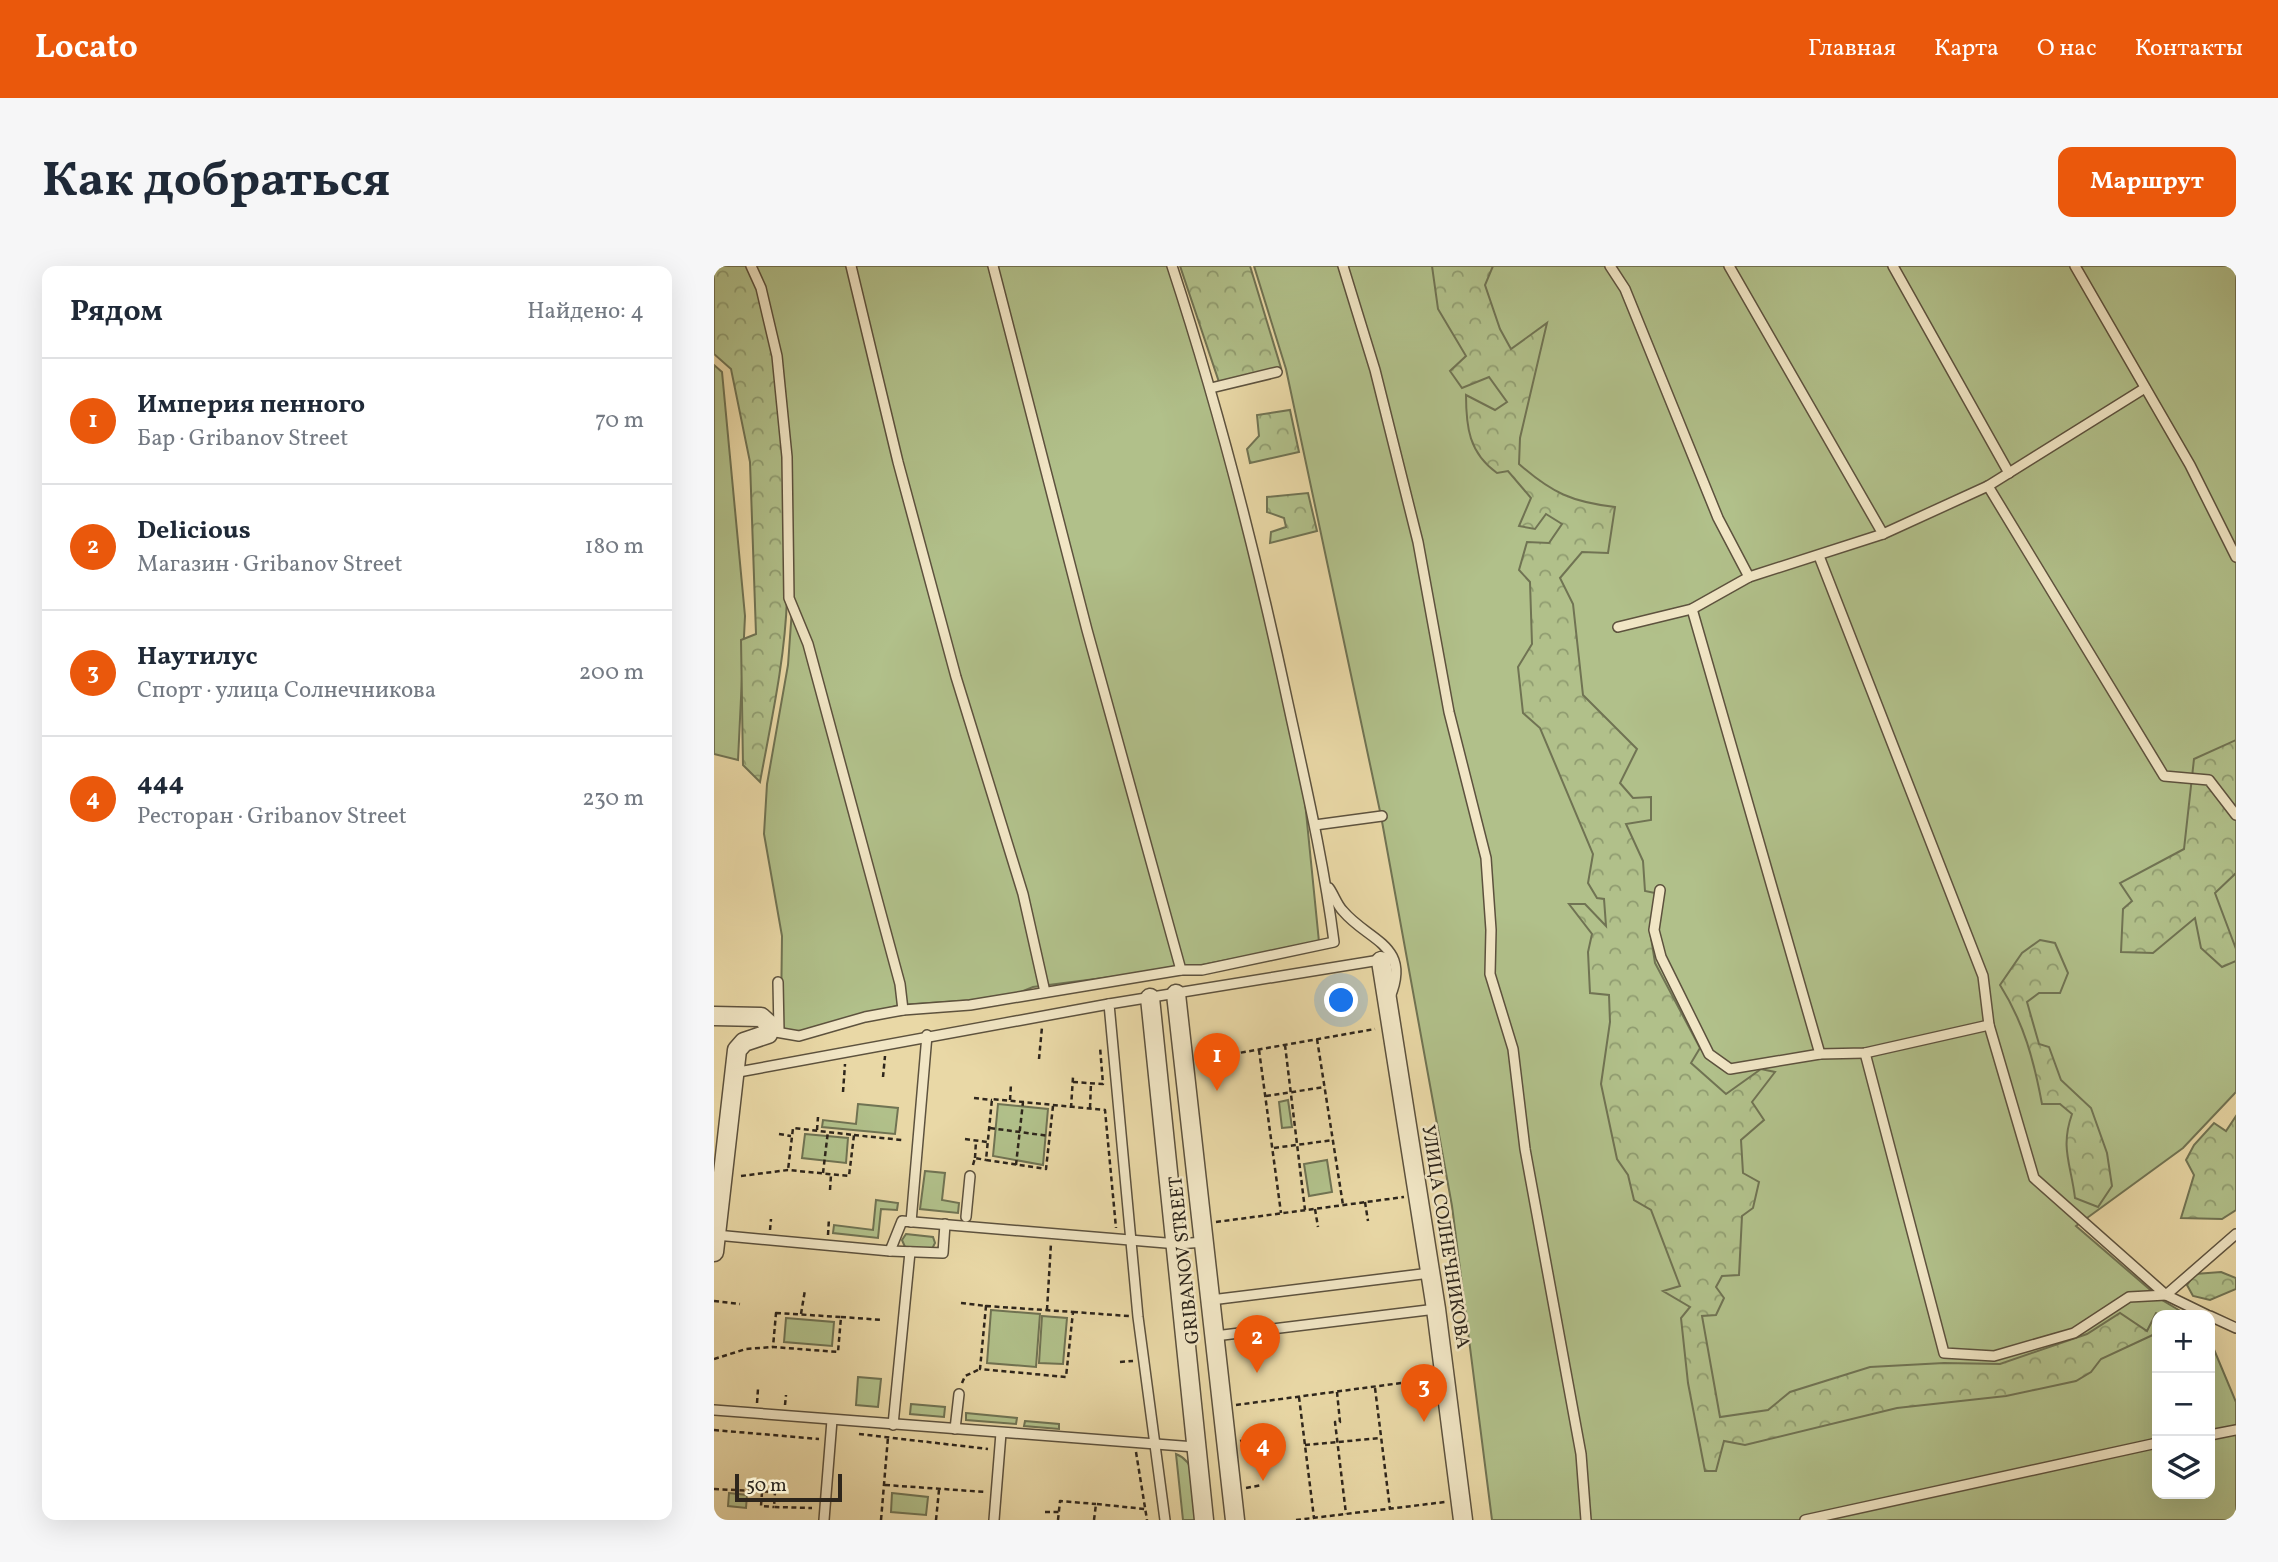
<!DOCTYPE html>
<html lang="ru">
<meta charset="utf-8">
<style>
body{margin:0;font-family:Vollkorn,serif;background:#f6f6f7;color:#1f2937}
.controls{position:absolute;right:21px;bottom:21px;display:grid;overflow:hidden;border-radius:14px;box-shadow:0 7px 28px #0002}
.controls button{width:63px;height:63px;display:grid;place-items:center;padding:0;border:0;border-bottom:2px solid #e0e1e3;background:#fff;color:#1f2937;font:35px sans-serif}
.scale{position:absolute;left:21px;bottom:18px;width:107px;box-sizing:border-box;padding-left:7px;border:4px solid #2e261c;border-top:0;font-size:19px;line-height:24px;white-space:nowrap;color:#2e261c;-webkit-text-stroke:5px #f1e6c5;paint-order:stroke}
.you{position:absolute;left:628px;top:735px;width:24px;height:24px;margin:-18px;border:5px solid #fff;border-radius:50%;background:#1a73e8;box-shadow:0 0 0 10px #1a73e833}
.badge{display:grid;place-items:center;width:46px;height:46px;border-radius:50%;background:#ea580c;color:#fff;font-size:23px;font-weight:700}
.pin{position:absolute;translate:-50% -58px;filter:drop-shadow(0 2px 4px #0008)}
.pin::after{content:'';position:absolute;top:37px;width:24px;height:21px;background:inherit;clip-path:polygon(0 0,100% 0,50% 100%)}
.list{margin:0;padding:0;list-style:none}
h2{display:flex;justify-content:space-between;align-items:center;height:91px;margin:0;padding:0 28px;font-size:30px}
h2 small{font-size:23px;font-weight:400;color:#747a83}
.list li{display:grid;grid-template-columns:46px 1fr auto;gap:21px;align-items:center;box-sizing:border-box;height:126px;padding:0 28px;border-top:2px solid #e0e1e3}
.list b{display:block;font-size:26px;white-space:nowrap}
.list p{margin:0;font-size:23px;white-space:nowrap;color:#747a83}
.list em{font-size:23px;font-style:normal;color:#747a83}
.icon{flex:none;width:38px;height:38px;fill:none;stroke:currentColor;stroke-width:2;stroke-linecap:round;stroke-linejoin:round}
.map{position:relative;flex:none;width:1522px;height:1254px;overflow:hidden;border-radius:14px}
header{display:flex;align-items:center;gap:42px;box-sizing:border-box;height:98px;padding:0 35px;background:#ea580c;color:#fff}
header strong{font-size:33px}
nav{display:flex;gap:38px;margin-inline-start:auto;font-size:24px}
.intro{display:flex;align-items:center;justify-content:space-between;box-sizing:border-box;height:168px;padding:0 42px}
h1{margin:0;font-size:49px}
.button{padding:18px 32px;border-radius:14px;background:#ea580c;color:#fff;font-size:24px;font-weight:700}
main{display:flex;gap:42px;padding:0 42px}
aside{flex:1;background:#fff;border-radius:14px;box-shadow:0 7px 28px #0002}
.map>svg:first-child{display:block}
</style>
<header>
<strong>Locato</strong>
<nav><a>Главная</a><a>Карта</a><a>О нас</a><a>Контакты</a></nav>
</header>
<div class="intro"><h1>Как добраться</h1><a class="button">Маршрут</a></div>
<main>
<aside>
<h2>Рядом<small>Найдено: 4</small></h2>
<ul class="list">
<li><span class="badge">1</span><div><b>Империя пенного</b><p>Бар · Gribanov Street</p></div><em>70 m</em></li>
<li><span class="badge">2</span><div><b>Delicious</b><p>Магазин · Gribanov Street</p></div><em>180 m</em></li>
<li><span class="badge">3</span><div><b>Наутилус</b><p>Спорт · улица Солнечникова</p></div><em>200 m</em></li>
<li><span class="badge">4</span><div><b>444</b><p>Ресторан · Gribanov Street</p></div><em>230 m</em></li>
</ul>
</aside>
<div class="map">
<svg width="1522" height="1254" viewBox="0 0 1522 1254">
<defs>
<pattern id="forest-crowns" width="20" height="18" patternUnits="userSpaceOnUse" patternTransform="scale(1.75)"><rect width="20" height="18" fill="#b1c08a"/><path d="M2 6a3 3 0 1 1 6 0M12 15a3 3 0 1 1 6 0" fill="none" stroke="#909c70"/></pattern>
</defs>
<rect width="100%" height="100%" fill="#e9d8a6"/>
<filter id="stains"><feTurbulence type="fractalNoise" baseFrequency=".00286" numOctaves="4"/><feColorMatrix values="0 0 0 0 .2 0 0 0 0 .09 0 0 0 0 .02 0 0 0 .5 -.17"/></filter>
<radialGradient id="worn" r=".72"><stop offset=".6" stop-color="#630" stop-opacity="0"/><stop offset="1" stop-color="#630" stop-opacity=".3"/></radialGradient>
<!-- green -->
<g fill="#b1c08a" stroke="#707353" stroke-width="2">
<path d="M41 0H455L490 106 538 286 590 526 605 676 487 699H467L428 707 319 721 292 732 185 739 79 771 71 770 67 749 68 670 50 568 53 518 74 399 79 329Z"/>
<path d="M540 0H1522V826L1469 882 1362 960 1448 1034 1473 1049H1443V1228H1496V1074L1522 1136V1254H778L738 940 667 550 572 103Z"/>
<path d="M0 99 8 106 31 350 24 494 0 488Z"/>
<path d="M574 834 578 861 568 862 565 836Z"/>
<path d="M144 838 184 842 181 868 108 861 109 854 142 858Z"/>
<path d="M284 838 334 843 329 899 279 890Z"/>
<path d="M91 868 134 872 132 897 88 892Z"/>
<path d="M613 894 618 926 595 930 590 898Z"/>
<path d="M211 905 231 907 228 934 245 937 244 947 206 943Z"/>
<path d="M162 934 184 937 183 944 167 943 164 972 119 967 120 959 159 964Z"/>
<path d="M192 968 219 971 221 977 218 983 191 981 188 974Z"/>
<path d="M277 1044 326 1048 322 1101 273 1097Z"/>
<path d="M328 1050 353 1052 349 1098 325 1097Z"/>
<path d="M72 1052 120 1056 118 1080 70 1076Z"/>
<path d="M144 1111 167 1113 164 1141 142 1139Z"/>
<path d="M197 1138 231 1141 230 1151 196 1148Z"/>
<path d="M252 1147 303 1152 302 1158 252 1154Z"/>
<path d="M311 1155 345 1158V1163L310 1160Z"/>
<path d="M462 1188C486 1197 482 1232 484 1254H469Z"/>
<path d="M15 1227 33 1229 32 1242 14 1240Z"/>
<path d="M178 1227 214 1231 212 1249 177 1246Z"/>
</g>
<!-- forest -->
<g fill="url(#forest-crowns)" stroke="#707353" stroke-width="2">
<path d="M0 0H35C56 46 62 95 67 145 73 207 75 270 73 332 71 394 57 456 46 516L29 499 27 374 42 368 36 196 17 103 0 88Z"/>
<path d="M466 0H536L567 102 505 116Z"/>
<path d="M718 0H779L771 19 786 63 797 83 833 57 806 172 805 198C838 227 858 236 901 241L894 287 868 286 846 312 859 338 869 429 923 483 906 517 919 532 937 531V554L912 558 929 595 931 625 941 627 936 665 941 697 986 782 977 797 1012 828 1047 803 1061 806 1038 836 1050 854 1027 874 1029 907 1045 916 1039 942 1028 950 1025 1009 1008 1010 1002 1021 1010 1032 1002 1049 988 1050 1006 1151 1054 1144 1076 1126 1156 1101 1230 1097 1286 1098 1373 1068 1406 1047 1433 1065 1442 1047 1454 1049H1443V1067L1387 1093 1377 1106 1362 1115 1292 1130 1183 1142 1031 1179 1010 1175 1002 1205H991L974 1117 967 1052 976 1041 949 1025 966 1020 937 944 920 934 914 909 903 893 887 818 896 756 895 729 876 727 874 686 878 668 855 638H871L892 660 890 633 883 632 874 617 879 588 826 462 809 447 804 401 818 378 816 316 805 304 813 276 835 277 848 258 832 248 821 263 805 260 817 232 794 205 783 207C755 187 752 161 752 129L781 144 793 136 775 111 748 122 736 105 752 90 724 43Z"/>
<path d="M576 144 585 186 536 197 533 183 545 170 543 149Z"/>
<path d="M594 227 603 265 556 277 557 266 572 261 570 252 553 246V231Z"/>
<path d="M1522 474V607L1501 627 1522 683V695L1508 701 1487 682 1481 652 1439 687 1407 686 1409 643 1418 635 1406 617 1470 583 1480 493Z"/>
<path d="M1326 674 1341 677 1354 707 1346 727H1325L1313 736 1325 778 1335 781 1347 814 1377 842 1393 887 1398 920 1384 941 1361 932C1357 898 1346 882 1358 848L1346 838H1328C1320 795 1310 757 1286 719L1308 687Z"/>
<path d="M1522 850V944L1508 953 1467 952 1480 909 1472 894 1480 879 1500 857 1512 865Z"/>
<path d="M1507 1006 1522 1012V1023L1496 1034 1479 1030 1473 1019 1481 1008Z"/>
</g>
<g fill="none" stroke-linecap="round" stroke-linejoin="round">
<defs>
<g id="service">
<path d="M37 0 47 22 63 90 73 191 75 332 94 378 186 718 189 744"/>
<path d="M137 0 184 196 242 411 309 628 331 726"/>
<path d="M279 0 373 364 467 704H488L620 676C610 597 592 520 575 442 543 292 506 146 458 0"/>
<path d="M629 0 661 104 704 276 735 446 772 592 777 664 776 708 799 783 811 883 867 1188 872 1254"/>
<path d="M896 0 911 23 1004 252 1035 311"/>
<path d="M1015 0 1169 268"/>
<path d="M1179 0 1295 207"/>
<path d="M1361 0 1476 199 1522 291"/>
<path d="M497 122 563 106"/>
<path d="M1274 220 1450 510 1495 514 1522 549"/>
<path d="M1105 290 1269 710 1275 759 1320 912 1452 1029 1493 1049"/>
<path d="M978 343 1106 788"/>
<path d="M904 361 978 343 1035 311 1169 268 1274 220 1431 122"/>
<path d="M601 559 668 550"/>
<path d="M615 622C620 629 623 639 629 645 654 675 698 679 676 731"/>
<path d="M946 624 940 664 947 691 995 788 1016 803 1106 788 1151 787 1275 759"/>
<path d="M64 716 65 765"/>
<path d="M56 765 85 770 151 751 189 744 256 739 467 704"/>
<path d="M1151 787 1230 1087 1280 1090 1360 1067 1415 1031 1452 1029 1522 968"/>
<path d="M19 807 395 738"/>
<path d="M252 951 256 910"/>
<path d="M197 956 213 769"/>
<path d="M2 969 176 985 188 955 464 978 490 976"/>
<path d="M176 985 229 987 231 958"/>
<path d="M497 1034 716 1007"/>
<path d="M1496 1050 1522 1062"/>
<path d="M501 1070 722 1043"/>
<path d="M0 1144 481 1181"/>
<path d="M179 1159 196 986"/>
<path d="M241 1163 245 1128"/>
<path d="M1496 1169 1522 1164"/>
<path d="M110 1254 118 1154"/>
<path d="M280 1254 287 1167"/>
<path d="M451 1254 424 1051 395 738 678 692"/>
<path d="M1091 1254 1443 1177"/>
</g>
<g id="minor">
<path d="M667 695 722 1043 749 1254"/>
<path d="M462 728 521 1254"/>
<path d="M436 732 490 1254"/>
<path d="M0 750 47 751 57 760 54 768 30 776 23 784 0 986"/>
</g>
</defs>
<!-- service casing -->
<use href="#service" stroke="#5d523e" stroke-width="12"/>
<!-- minor casing -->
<use href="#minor" stroke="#5d523e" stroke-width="21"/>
<!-- path -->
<g stroke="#2e261c" stroke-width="2.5" stroke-dasharray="5 3.5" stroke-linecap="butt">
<path d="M603 773 629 939"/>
<path d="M571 779 591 944"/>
<path d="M545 784 567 947"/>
<path d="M325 793 328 761"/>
<path d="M485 794 661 763"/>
<path d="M169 811 171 790"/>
<path d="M359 816 389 818 386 781"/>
<path d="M129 826 131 798"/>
<path d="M552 830 611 821"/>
<path d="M260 832 278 834"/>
<path d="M296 834 297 818"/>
<path d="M339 840 332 903 272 894 278 833 391 844 402 962"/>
<path d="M357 842 359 811"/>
<path d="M376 842 377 817"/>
<path d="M276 862 335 870"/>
<path d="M103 864 104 851"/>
<path d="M65 868 77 870"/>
<path d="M140 869 188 874"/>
<path d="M251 873 273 876"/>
<path d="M560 882 619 874"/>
<path d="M261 892 262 875"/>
<path d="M259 899 261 892 272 894"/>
<path d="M302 899 309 836"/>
<path d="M109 907 114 865"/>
<path d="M27 910 74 904 135 910 140 869 79 862 74 904"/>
<path d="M116 924 117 909"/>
<path d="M651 936 654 955"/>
<path d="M601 943 604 961"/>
<path d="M502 956 690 931"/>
<path d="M56 964 57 953"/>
<path d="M114 969 115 952"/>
<path d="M0 1035 26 1038"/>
<path d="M247 1037 272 1040"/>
<path d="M272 1040 359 1046 352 1111 266 1103Z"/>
<path d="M333 1044 337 977"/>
<path d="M359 1046 415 1050"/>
<path d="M62 1047 127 1051 124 1086 59 1081Z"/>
<path d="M87 1048 91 1024"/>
<path d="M127 1051 169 1054"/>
<path d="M0 1093 32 1083 59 1081"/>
<path d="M406 1096 419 1095"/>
<path d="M248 1117 251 1110 266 1103"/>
<path d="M661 1122 676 1243"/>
<path d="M623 1126 626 1156H621L632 1248"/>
<path d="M585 1131 600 1252"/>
<path d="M43 1137 44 1123"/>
<path d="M71 1139 72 1129"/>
<path d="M522 1139 717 1113"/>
<path d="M0 1164 105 1173"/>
<path d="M145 1168 274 1183"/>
<path d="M526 1175 542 1173"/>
<path d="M591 1179 667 1172"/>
<path d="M422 1186 433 1254"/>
<path d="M171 1219 272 1226"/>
<path d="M532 1222 548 1219"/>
<path d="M0 1223 61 1226 60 1241 98 1242"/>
<path d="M48 1226 47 1240 60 1241"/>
<path d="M331 1246H345"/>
<path d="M167 1254 174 1171"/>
<path d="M222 1254 225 1224"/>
<path d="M344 1254 346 1235 382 1238"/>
<path d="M380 1254 382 1238 431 1243"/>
<path d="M582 1254 731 1236"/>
</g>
<!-- service -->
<use href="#service" stroke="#f1e6c5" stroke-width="9"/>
<!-- minor -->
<use href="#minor" stroke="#f1e6c5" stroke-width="18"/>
</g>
<g text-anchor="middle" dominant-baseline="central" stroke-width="5" stroke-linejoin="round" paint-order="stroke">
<!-- street labels -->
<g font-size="19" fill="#2e261c" stroke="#f1e6c5">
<text transform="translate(731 971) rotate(81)">УЛИЦА СОЛНЕЧНИКОВА</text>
<text transform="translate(471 994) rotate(-96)">GRIBANOV STREET</text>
</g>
</g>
<rect width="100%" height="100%" filter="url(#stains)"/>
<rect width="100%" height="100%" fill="url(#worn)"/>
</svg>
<div class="controls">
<button>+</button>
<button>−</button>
<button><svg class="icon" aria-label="layers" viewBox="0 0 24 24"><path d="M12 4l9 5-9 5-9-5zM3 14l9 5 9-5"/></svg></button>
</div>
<div class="scale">50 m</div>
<div class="you"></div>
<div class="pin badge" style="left:503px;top:825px">1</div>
<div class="pin badge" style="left:543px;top:1107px">2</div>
<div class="pin badge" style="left:710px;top:1156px">3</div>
<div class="pin badge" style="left:549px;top:1215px">4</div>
</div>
</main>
